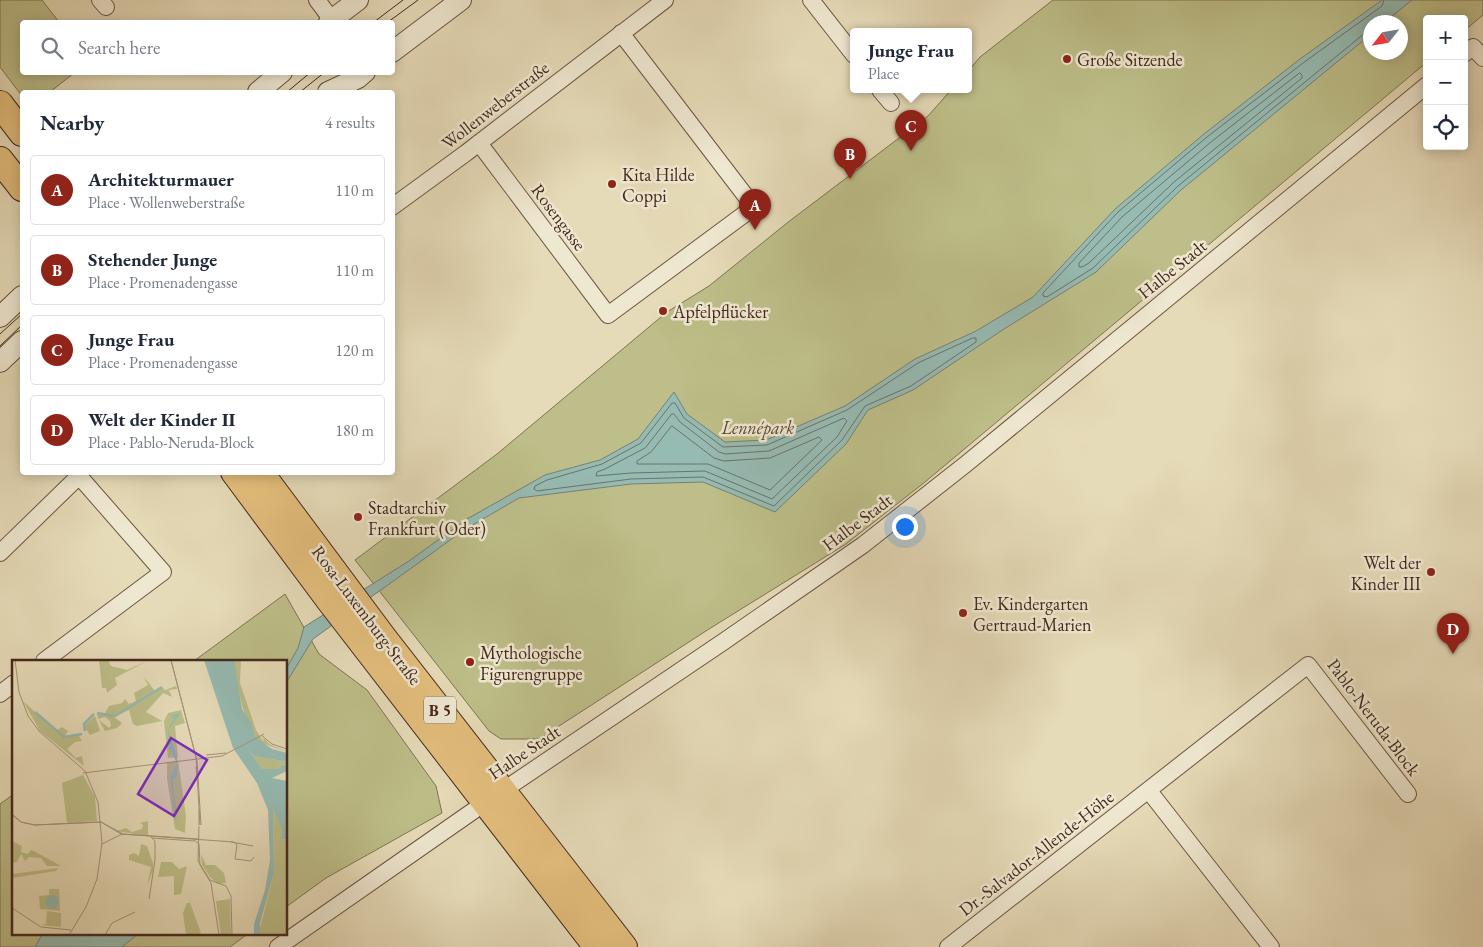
<!DOCTYPE html>
<meta charset="utf-8">
<style>
body{margin:0;font-family:"EB Garamond",serif;background:#f2f2f3;color:#1f2937}
.controls{position:absolute;right:15px;top:15px;display:grid;overflow:hidden;border-radius:5px;box-shadow:0 2px 12px #0003}
.controls button{width:45px;height:45px;display:grid;place-items:center;padding:0;border:0;border-bottom:1px solid #e0e1e3;background:#fff;color:#1f2937;font:25px sans-serif}
.compass{position:absolute;left:1363px;top:15px;width:45px;height:45px;border-radius:50%;background:#fff;box-shadow:0 2px 12px #0003;rotate:239deg}
.you{position:absolute;left:904px;top:526px;width:18px;height:18px;margin:-12px;border:4px solid #fff;border-radius:50%;background:#1a73e8;box-shadow:0 0 0 8px #1a73e833}
.badge{display:grid;place-items:center;width:32px;height:32px;border-radius:50%;background:#8f2418;color:#fff;font-size:16px;font-weight:700}
.pin{position:absolute;translate:-50% -41px;filter:drop-shadow(0 1px 2px #0008)}
.pin::after{content:'';position:absolute;top:26px;width:18px;height:15px;background:inherit;clip-path:polygon(0 0,100% 0,50% 100%)}
.popup{position:absolute;left:850px;top:28px;width:122px;height:65px;box-sizing:border-box;display:grid;place-content:center;border-radius:5px;background:#fff;filter:drop-shadow(0 1px 4px #0005);font-size:16px;white-space:nowrap;color:#747a83}
.popup b{font-size:19px;color:#1f2937}
.popup::after{content:'';position:absolute;left:50%;top:100%;margin-left:-10px;border:10px solid transparent;border-top-color:#fff}
.list{margin:0;padding:0;list-style:none}
h2{display:flex;justify-content:space-between;align-items:center;height:65px;margin:0;padding:0 20px;font-size:21px}
h2 small{font-size:16px;font-weight:400;color:#747a83}
.list li{display:grid;grid-template-columns:32px 1fr auto;gap:15px;align-items:center;box-sizing:border-box;height:70px;margin:0 10px 10px;padding:0 10px;border:1px solid #e0e1e3;border-radius:5px}
.list b{display:block;font-size:19px;white-space:nowrap}
.list p{margin:0;font-size:16px;white-space:nowrap;color:#747a83}
.list em{font-size:16px;font-style:normal;color:#747a83}
.icon{flex:none;width:28px;height:28px;fill:none;stroke:currentColor;stroke-width:2;stroke-linecap:round;stroke-linejoin:round}
.map{position:relative;flex:none;width:1483px;height:947px;overflow:hidden}
.search{position:absolute;background:#fff;box-shadow:0 2px 12px #0003;left:20px;top:20px;width:375px;height:55px;display:flex;align-items:center;gap:12px;box-sizing:border-box;padding:0 18px;border-radius:5px;color:#747a83;font-size:19px}
.panel{position:absolute;background:#fff;box-shadow:0 2px 12px #0003;left:20px;top:90px;width:375px;height:385px;border-radius:5px}
.map>svg:first-child{display:block}
</style>
<div class="map">
<svg width="1483" height="947" viewBox="0 0 1483 947">
<rect width="100%" height="100%" fill="#e6dbb8"/>
<filter id="stains"><feTurbulence type="fractalNoise" baseFrequency=".004" numOctaves="4"/><feColorMatrix values="0 0 0 0 .2 0 0 0 0 .09 0 0 0 0 .02 0 0 0 .5 -.17"/></filter>
<radialGradient id="worn" r=".72"><stop offset=".6" stop-color="#630" stop-opacity="0"/><stop offset="1" stop-color="#630" stop-opacity=".3"/></radialGradient>
<!-- green -->
<g fill="#bdbe89" stroke="#817353" fill-rule="evenodd">
<path d="M0 0H42L59 22H22V72L74 73 50 92H22V96L0 67Z"/>
<path d="M1053 0H1483V15L1464 31V19H1427V62L925 482 846 544 709 629 539 739H501L489 731 355 560 497 454 667 312 709 286 787 223 928 116 951 90H968L969 70 980 57ZM1370 22H1400V52H1370Z"/>
<path d="M285 594 319 654 367 690 436 786 442 813 326 878 286 907V661H194Z"/>
<path d="M14 794V933H249L230 947H0V804Z"/>
</g>
<!-- water -->
<g fill="#96bbb3" stroke="#768077">
<path d="M1382 0H1412L1385 22H1370V35L1181 190 1096 272 1004 329 913 390 868 410 846 444 775 512 703 482 631 484 519 498 464 530 313 639 286 683V669L298 648 304 627 409 561 467 519 545 475 600 460 638 439 674 392 687 414 725 442 766 440 845 406 915 359 976 331 1033 297 1115 209 1204 134 1300 59Z"/>
<path d="M43 933H139L122 947H35Z"/>
</g>
<g fill="none" stroke-linecap="round" stroke-linejoin="round">
<!-- shore -->
<g stroke="#6e7268" stroke-width="1">
<path d="M1370 31 1365 33 1178 186 1093 268 1047 297 1043 296V293L1118 212 1207 137 1303 63 1382 6 1384 0"/>
<path d="M1300 73 1302 75V78L1174 182 1089 263 1082 267H1079V263L1122 217 1211 142Z"/>
<path d="M973 338H976V342L911 386 865 406 842 440 774 506 703 477 631 479 537 491 534 489 535 486 547 480 602 464 641 443 672 403H675L684 418 723 447 767 445 847 410 918 363Z"/>
<path d="M672 414H674L680 422 719 452 725 454 769 451 844 418 847 421 837 437 772 499 705 471 631 473 596 476 597 472 605 469 645 448Z"/>
<path d="M672 426 714 458 724 461 770 458 819 437 822 440 770 490 708 464H637V461L651 452Z"/>
</g>
<defs>
<g id="minor">
<path d="M100 0 106 7"/>
<path d="M317 0 332 20"/>
<path d="M811 0 854 55"/>
<path d="M1464 54 1473 47 1483 58"/>
<path d="M880 90 891 103"/>
<path d="M479 143 608 315 754 207 621 33"/>
<path d="M392 207 466 153 665 0"/>
<path d="M0 553 79 476 163 572 44 661"/>
<path d="M0 694 14 683"/>
<path d="M1149 791 1271 947"/>
<path d="M278 947 486 802 723 642 863 545 966 464 1427 85"/>
<path d="M948 947 1308 665 1408 794"/>
</g>
<g id="tertiary">
<path d="M329 22 358 0"/>
<path d="M392 52 461 0"/>
<path d="M258 92 282 72"/>
<path d="M328 92 358 78 365 72"/>
<path d="M0 317 22 296"/>
<path d="M0 362 22 341"/>
</g>
<g id="primary">
<path d="M0 104 22 133"/>
<path d="M0 160 22 188"/>
<path d="M234 472 329 600 597 947"/>
<path d="M260 472 383 637 624 947"/>
</g>
</defs>
<!-- minor casing -->
<use href="#minor" stroke="#6d5544" stroke-width="18"/>
<!-- tertiary casing -->
<use href="#tertiary" stroke="#6d5544" stroke-width="22"/>
<!-- primary casing -->
<use href="#primary" stroke="#45281d" stroke-width="28"/>
<!-- minor -->
<use href="#minor" stroke="#efe8d1" stroke-width="16"/>
<!-- tertiary -->
<use href="#tertiary" stroke="#efe8d1" stroke-width="20"/>
<!-- primary -->
<use href="#primary" stroke="#e3be7c" stroke-width="26"/>
<!-- tram -->
<g stroke="#45281d" stroke-width="1">
<path d="M374 22 403 0"/>
<path d="M388 22 418 0"/>
<path d="M287 92 311 72"/>
<path d="M300 92 325 72"/>
<path d="M0 334 22 314"/>
<path d="M0 346 22 325"/>
</g>
</g>
<!-- markers -->
<g fill="#8f2418" stroke="#efe8d1" stroke-width="2">
<circle cx="1067" cy="59" r="5"/>
<circle cx="612" cy="184" r="5"/>
<circle cx="663" cy="311" r="5"/>
<circle cx="358" cy="517" r="5"/>
<circle cx="1431" cy="572" r="5"/>
<circle cx="963" cy="613" r="5"/>
<circle cx="470" cy="662" r="5"/>
</g>
<g text-anchor="middle" dominant-baseline="central" stroke-width="5" stroke-linejoin="round" paint-order="stroke">
<!-- shield labels -->
<rect fill="#efe8d1" stroke="#786253" stroke-width="1" x="424" y="696.5" width="32" height="27" rx="4"/>
<g font-size="16" font-weight="bold" fill="#45281d">
<text x="440" y="710">B 5</text>
</g>
<!-- poi labels -->
<g font-size="18" fill="#45281d" stroke="#efe8d1" text-anchor="start">
<text x="1077" y="59">Große Sitzende</text>
<text x="622" y="174">Kita Hilde<tspan x="622" dy="21">Coppi</tspan></text>
<text x="673" y="311">Apfelpflücker</text>
<text x="368" y="507">Stadtarchiv<tspan x="368" dy="21">Frankfurt (Oder)</tspan></text>
<text x="1421" y="562" text-anchor="end">Welt der<tspan x="1421" dy="21">Kinder III</tspan></text>
<text x="973" y="603">Ev. Kindergarten<tspan x="973" dy="21">Gertraud-Marien</tspan></text>
<text x="480" y="652">Mythologische<tspan x="480" dy="21">Figurengruppe</tspan></text>
</g>
<!-- street labels -->
<g font-size="18" fill="#45281d" stroke="#efe8d1">
<text transform="translate(495 105) rotate(-38)">Wollenweberstraße</text>
<text transform="translate(559 217) rotate(53)">Rosengasse</text>
<text transform="translate(1172 269) rotate(-39)">Halbe Stadt</text>
<text transform="translate(857 522) rotate(-37)">Halbe Stadt</text>
<text transform="translate(367 615) rotate(53)">Rosa-Luxemburg-Straße</text>
<text transform="translate(1374 717) rotate(53)">Pablo-Neruda-Block</text>
<text transform="translate(524 752) rotate(-34)">Halbe Stadt</text>
<text transform="translate(1036 853) rotate(-38)">Dr.-Salvador-Allende-Höhe</text>
</g>
<!-- park labels -->
<g font-size="18" font-style="italic" fill="#5d4633" stroke="#efe8d1">
<text x="758" y="427">Lennépark</text>
</g>
</g>
<!-- overview -->
<g transform="translate(12 660)">
<rect width="275" height="275" fill="#e6dbb8"/>
<path d="M87 0H96L99 6 115 10 135 1 103 18 105 25 95 33 94 28H90ZM222 0H229L228 23 244 70 252 82 251 77 257 84 275 92 250 83 243 77 231 49 220 4ZM131 16 143 31 150 27 153 30 164 26 165 29 157 30 160 37 151 33 134 52 150 61 125 66 121 64 117 50 102 57 110 63 105 68 93 71 87 60 97 68 99 66 98 61 93 57 86 59 85 53H93L97 46 110 43 113 39 117 44 124 41 122 33 136 25ZM11 41 44 71 50 67 56 71 53 76 66 74 70 81 63 82 55 89 64 98 70 96 72 106 28 71ZM169 50 173 63 163 66 166 97 156 98 152 61 156 53ZM83 56 88 71 78 75 72 66ZM236 89 242 96 275 102V107L271 104 268 109H250ZM166 100 174 156 173 173 163 169 155 119V103ZM71 115 83 137 85 161 55 163 50 123ZM261 150 270 168 269 179 275 180V275H248L247 272 262 213ZM136 161V176L104 171 114 168 120 172 130 169 131 165 128 163ZM0 181 10 186 9 192 16 194 19 190 22 191 49 206H35L29 198 17 197 13 201 9 194 5 202 0 203ZM129 184 135 186 141 203V210L135 226 139 207 117 200V195L122 193 127 196ZM189 194 194 205H203L212 213 214 223 206 224 198 217 190 205ZM149 202H160L167 209 175 206 169 234 162 235V216L146 217ZM46 208 44 211 0 218V214ZM37 229H47L48 251 28 249 27 236 37 235ZM218 239 219 275H209L204 241ZM175 243H178L189 273 185 275H174L171 253ZM35 251 49 253V267L29 265 34 264Z" fill="#bdbe89"/>
<path d="M192 0H222L230 49 239 63 243 77 260 89 275 93V102L242 96 236 89 250 109H267L271 104 275 107V111L260 118 275 121V180L269 179 270 169 261 150 262 213 248 263V275H242V264L253 230 258 200 256 150 245 123 221 88ZM169 53 156 70 165 97V116L161 119V129L164 148V163L158 117 165 103 157 88 156 69 162 59 159 55ZM33 242a7 7 0 1 1 14 0a7 7 0 1 1-14 0Z" fill="#96bbb3"/>
<path fill="none" stroke="#96bbb3" stroke-width="2.5" d="M23 52 52 77 70 74M85 53 103 56 150 27M73 71 72 64 82 54"/>
<path fill="none" stroke="#a6937a" stroke-width="1" d="M3 0 7 32 16 56 27 71 73 111 86 142 90 183 85 219 74 247 57 275M159 0 185 101 189 165M159 0 184 97 188 165M249 75 260 84 275 89M194 95 214 93M184 107 186 126M71 113 210 96 252 74M0 154 9 162 23 165 89 162 111 174M0 155 9 162 22 165 89 162 109 174 222 182 225 185 223 199 239 201 242 197M187 165V149M187 166 186 201 198 220 214 226 219 236 220 275M140 178 182 181M182 180 187 184 188 205 199 223 207 275M219 182 241 186M90 184 110 174 187 179M137 239 143 200V181L139 177M0 248 29 267 59 270M93 275 100 263 123 252"/>
<path fill="#7b2cbf" fill-opacity="0.15" stroke="#7b2cbf" stroke-width="2.5" d="M159 78 195 100 162 156 126 134Z"/>
<rect width="275" height="275" fill="none" stroke="#45281d" stroke-width="2.5"/>
</g>
<rect width="100%" height="100%" filter="url(#stains)"/>
<rect width="100%" height="100%" fill="url(#worn)"/>
</svg>
<div class="controls">
<button>+</button>
<button>−</button>
<button><svg class="icon" aria-label="locate" viewBox="0 0 24 24"><circle cx="12" cy="12" r="6"/><path d="M12 2v4M12 18v4M2 12h4M18 12h4"/></svg></button>
</div>
<svg class="compass" viewBox="-18 -18 36 36"><path d="M0-13l5 13h-10z" fill="#e53935"/><path d="M0 13l5-13h-10z" fill="#747a83"/></svg>
<div class="you"></div>
<div class="pin badge" style="left:755px;top:230px">A</div>
<div class="pin badge" style="left:850px;top:179px">B</div>
<div class="pin badge" style="left:911px;top:151px">C</div>
<div class="popup"><b>Junge Frau</b>Place</div>
<div class="pin badge" style="left:1453px;top:654px">D</div>
<div class="search"><svg class="icon" aria-label="search" viewBox="0 0 24 24"><circle cx="10" cy="10" r="6"/><path d="M15 15l6 6"/></svg>Search here</div>
<section class="panel">
<h2>Nearby<small>4 results</small></h2>
<ul class="list">
<li><span class="badge">A</span><div><b>Architekturmauer</b><p>Place · Wollenweberstraße</p></div><em>110 m</em></li>
<li><span class="badge">B</span><div><b>Stehender Junge</b><p>Place · Promenadengasse</p></div><em>110 m</em></li>
<li><span class="badge">C</span><div><b>Junge Frau</b><p>Place · Promenadengasse</p></div><em>120 m</em></li>
<li><span class="badge">D</span><div><b>Welt der Kinder II</b><p>Place · Pablo-Neruda-Block</p></div><em>180 m</em></li>
</ul>
</section>
</div>
